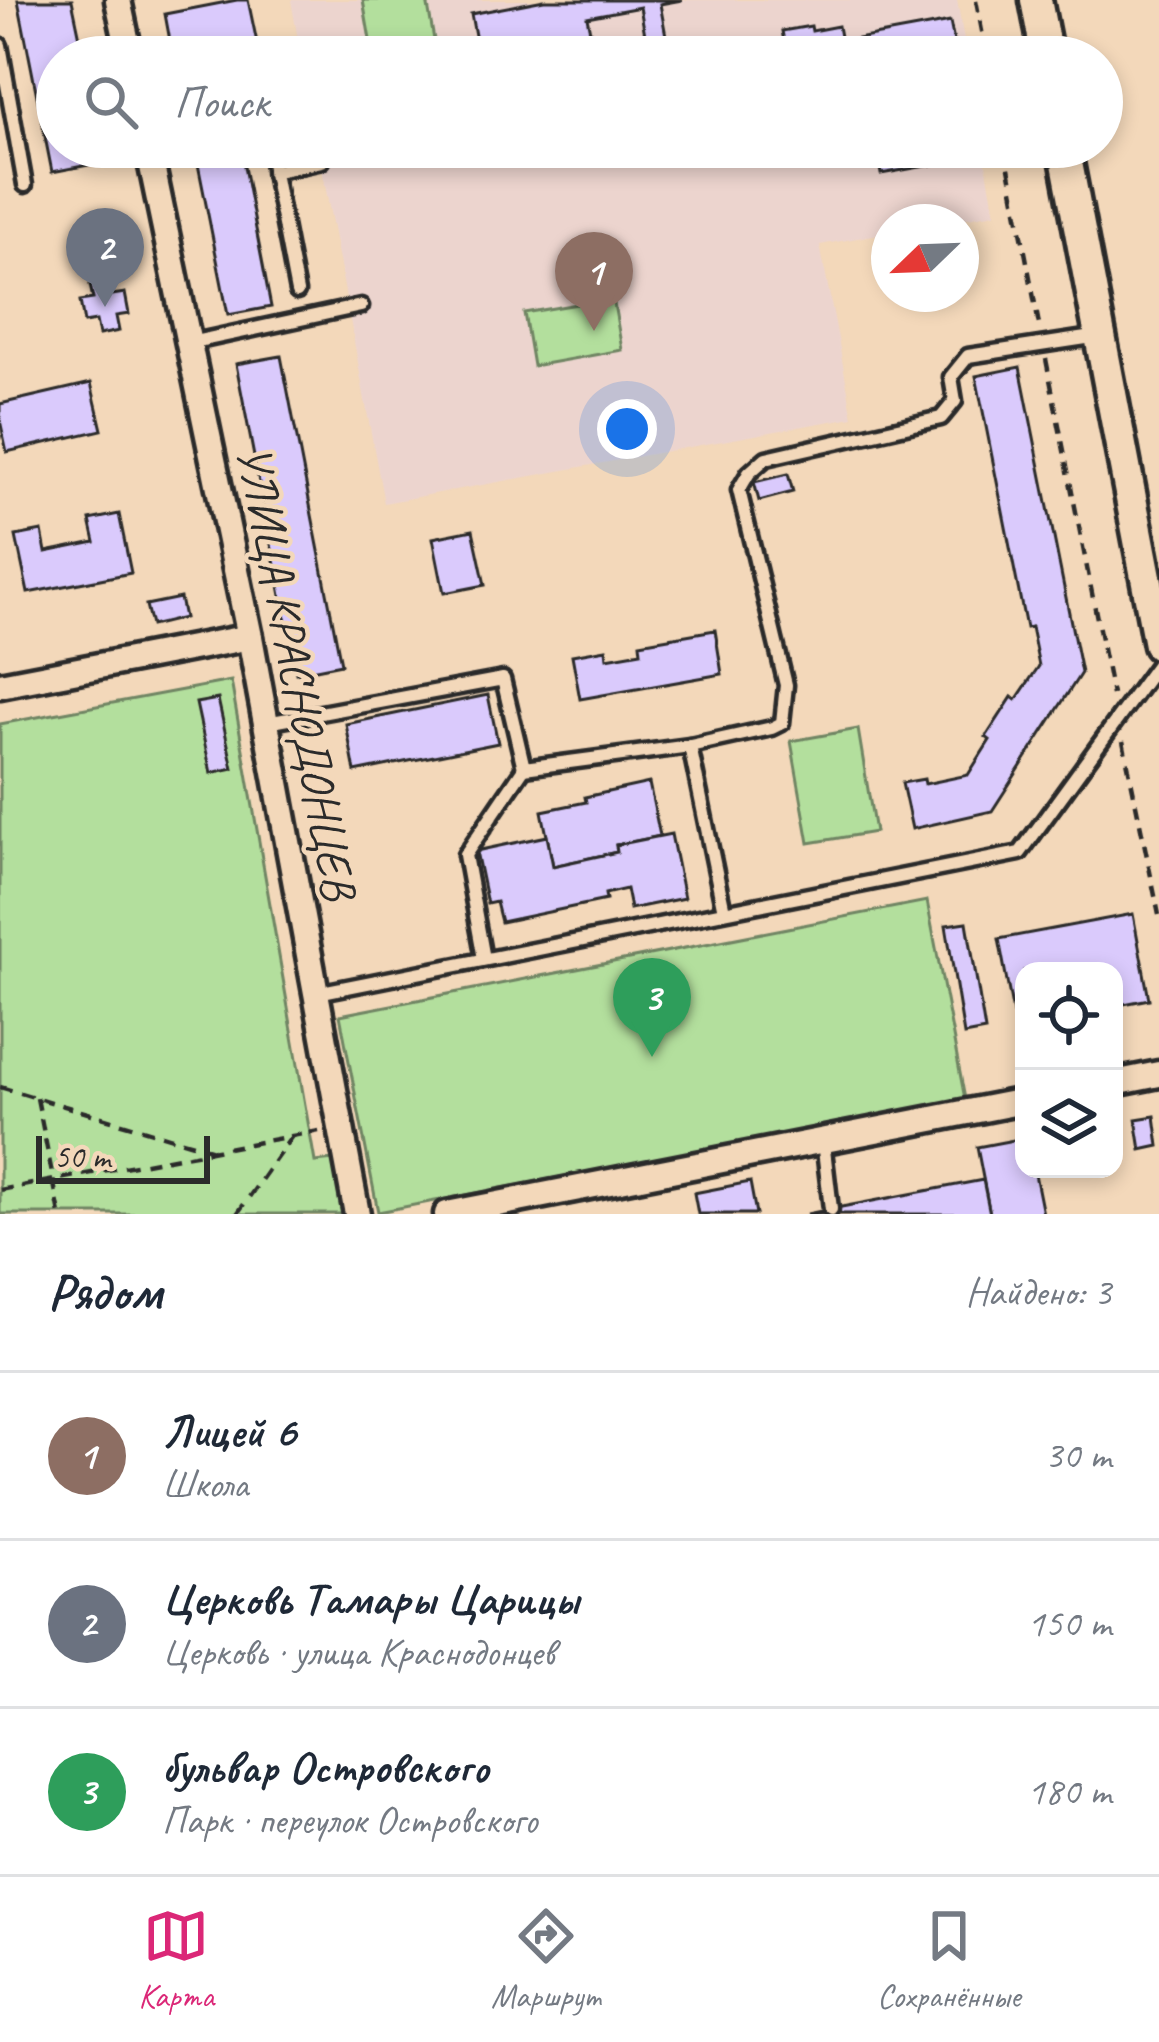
<!DOCTYPE html>
<html lang="ru">
<meta charset="utf-8">
<style>
body{margin:0;font-family:Caveat,sans-serif;background:#f6f6f7;color:#1f2937}
.controls{position:absolute;right:36px;bottom:36px;display:grid;overflow:hidden;border-radius:24px;box-shadow:0 6px 18px #0003}
.controls button{width:108px;height:108px;display:grid;place-items:center;padding:0;border:0;border-bottom:3px solid #e0e1e3;background:#fff;color:#1f2937;font:60px sans-serif}
.compass{position:absolute;left:871px;top:204px;width:108px;height:108px;border-radius:50%;background:#fff;box-shadow:0 6px 18px #0003;rotate:247deg}
.scale{position:absolute;left:36px;bottom:30px;width:174px;box-sizing:border-box;padding-left:12px;border:6px solid #2b2b2b;border-top:0;font-size:33px;line-height:42px;white-space:nowrap;color:#2b2b2b;-webkit-text-stroke:9px #f3d8ba;paint-order:stroke}
.you{position:absolute;left:627px;top:429px;width:42px;height:42px;margin:-30px;border:9px solid #fff;border-radius:50%;background:#1a73e8;box-shadow:0 0 0 18px #1a73e833}
.badge{display:grid;place-items:center;width:78px;height:78px;border-radius:50%;background:#db2777;color:#fff;font-size:39px;font-weight:700}
.pin{position:absolute;translate:-50% -99px;filter:drop-shadow(0 3px 6px #0008)}
.pin::after{content:'';position:absolute;top:63px;width:42px;height:36px;background:inherit;clip-path:polygon(0 0,100% 0,50% 100%)}
.list{margin:0;padding:0;list-style:none}
h2{display:flex;justify-content:space-between;align-items:center;height:156px;margin:0;padding:0 48px;font-size:51px}
h2 small{font-size:39px;font-weight:400;color:#747a83}
.list li{display:grid;grid-template-columns:78px 1fr auto;gap:36px;align-items:center;box-sizing:border-box;height:168px;padding:0 48px;border-top:3px solid #e0e1e3}
.list b{display:block;font-size:45px;white-space:nowrap}
.list p{margin:0;font-size:39px;white-space:nowrap;color:#747a83}
.list em{font-size:39px;font-style:normal;color:#747a83}
.icon{flex:none;width:66px;height:66px;fill:none;stroke:currentColor;stroke-width:2;stroke-linecap:round;stroke-linejoin:round}
.map{position:relative;flex:none;width:1159px;height:1214px;overflow:hidden}
.search{position:absolute;background:#fff;box-shadow:0 6px 18px #0003;left:36px;right:36px;top:36px;height:132px;display:flex;align-items:center;gap:30px;box-sizing:border-box;padding:0 42px;border-radius:66px;color:#747a83;font-size:45px}
.sheet{height:660px;background:#fff}
nav{display:flex;justify-content:space-around;align-items:center;box-sizing:border-box;height:168px;border-top:3px solid #e0e1e3;background:#fff;font-size:33px;color:#747a83}
nav a{display:grid;justify-items:center;gap:6px}
nav .on{color:#db2777}
.map>svg:first-child{display:block}
</style>
<div class="map">
<svg width="1159" height="1214" viewBox="0 0 1159 1214">
<rect width="100%" height="100%" fill="#f3d8ba"/>
<filter id="ink" filterUnits="userSpaceOnUse"><feTurbulence type="fractalNoise" baseFrequency=".00833" numOctaves="2"/><feDisplacementMap in="SourceGraphic" scale="24" xChannelSelector="R" yChannelSelector="G"/><feConvolveMatrix kernelMatrix="1 2 1 2 8 2 1 2 1" color-interpolation-filters="sRGB"/></filter>
<g filter="url(#ink)">
<!-- built -->
<g fill="#ecd4ce">
<path d="M291 0H957L967 57H301Z"/>
<path d="M318 147H983L995 213 947 222H889V232L820 245 853 417 384 503Z"/>
</g>
<!-- green -->
<g fill="#b3df9d" stroke="#6f8564" stroke-width="3">
<path d="M363 0H427L437 57H373Z"/>
<path d="M613 298 622 350 533 366 524 313Z"/>
<path d="M231 681 315 1162 334 1160 344 1214H0V724Z"/>
<path d="M858 729 875 832 809 843 791 741Z"/>
<path d="M927 901 965 1099 378 1212 340 1015Z"/>
</g>
<!-- building -->
<g fill="#dacafc" stroke="#2b2b2b" stroke-width="3">
<path d="M18 0H72L84 57H57V147H101L104 162 52 172Z"/>
<path d="M237 0H248L260 57H173L165 14Z"/>
<path d="M544 0H682L660 4 670 57H649L640 7 587 17 593 46 533 57H479L471 14Z"/>
<path d="M950 22 957 57H787L782 31 811 26 812 31 838 26 841 42Z"/>
<path d="M876 147H974L976 157 881 174Z"/>
<path d="M241 151 271 307 228 315 197 159Z"/>
<path d="M110 281 112 295 125 293 129 314 116 316 119 331 99 335 96 321 84 323 80 301 93 299 90 285Z"/>
<path d="M281 356 341 664 296 673 236 364Z"/>
<path d="M1020 367 1081 673 992 811 912 829 902 783 924 779 925 784 968 775 990 740 986 737 1012 697 1016 700 1039 666 1031 627 1026 628 976 376Z"/>
<path d="M91 383 102 430 7 452 0 420V404Z"/>
<path d="M788 474 793 492 759 501 754 482Z"/>
<path d="M119 514 131 573 28 593 16 536 42 531 46 552 95 542 90 520Z"/>
<path d="M473 530 485 585 444 593 433 538Z"/>
<path d="M180 598 184 618 151 626 146 605Z"/>
<path d="M715 630 722 674 580 699 572 655 606 649 607 658 641 652 640 643Z"/>
<path d="M488 695 498 743 355 772 346 724Z"/>
<path d="M218 699 233 768 211 773 196 703Z"/>
<path d="M649 783 660 836 616 845 617 852 553 866 542 811 586 802 585 797Z"/>
<path d="M671 834 684 898 630 909 626 889 605 894 606 900 501 922 496 902 487 904 476 851 547 836 553 866 617 852 616 845Z"/>
<path d="M1133 914 1149 999 1114 1006V971H1024V1022L1015 1024 999 939Z"/>
<path d="M967 922 985 1031 964 1035 946 925Z"/>
<path d="M1155 1116 1159 1146 1141 1150 1136 1119Z"/>
<path d="M1024 1138V1169H1034L1043 1214H990L977 1147Z"/>
<path d="M983 1180 990 1214H807L831 1209Z"/>
<path d="M750 1182 756 1214H698L694 1193Z"/>
</g>
<g fill="none" stroke-linecap="round" stroke-linejoin="round">
<defs>
<g id="service">
<path d="M0 45 25 185"/>
<path d="M278 53 279 57"/>
<path d="M269 147 297 292"/>
<path d="M273 172 322 161"/>
<path d="M189 343 361 306"/>
<path d="M267 723 503 679 524 768 690 746 724 911"/>
<path d="M690 746 772 728 782 723 786 685 739 490 749 473 766 458 941 418 955 401 951 377 968 356 1099 336"/>
<path d="M484 959 465 855 524 768"/>
<path d="M317 993 1020 853 1159 662"/>
<path d="M823 1141 831 1209"/>
</g>
<g id="minor">
<path d="M118 0 130 57"/>
<path d="M148 147 250 637 357 1214"/>
<path d="M0 685 250 637"/>
<path d="M1114 1083 1159 1074"/>
<path d="M447 1214 1024 1101"/>
</g>
<g id="tertiary">
<path d="M1036 0 1047 57"/>
<path d="M1064 147 1159 645"/>
</g>
</defs>
<!-- service casing -->
<use href="#service" stroke="#2b2b2b" stroke-width="21"/>
<!-- minor casing -->
<use href="#minor" stroke="#2b2b2b" stroke-width="33"/>
<!-- tertiary casing -->
<use href="#tertiary" stroke="#2b2b2b" stroke-width="39"/>
<!-- path -->
<g stroke="#2b2b2b" stroke-width="4.5" stroke-dasharray="12 9" stroke-linecap="butt">
<path d="M976 0 987 57"/>
<path d="M1005 147 1040 330"/>
<path d="M1046 359 1112 695"/>
<path d="M1123 741 1159 915"/>
<path d="M0 1087 213 1150"/>
<path d="M37 1098 60 1214"/>
<path d="M0 1190 319 1131"/>
<path d="M237 1214 292 1136"/>
</g>
<!-- service -->
<use href="#service" stroke="#f3d8ba" stroke-width="12"/>
<!-- minor -->
<use href="#minor" stroke="#f3d8ba" stroke-width="24"/>
<!-- tertiary -->
<use href="#tertiary" stroke="#f3d8ba" stroke-width="30"/>
</g>
</g>
<g text-anchor="middle" dominant-baseline="central" stroke-width="9" stroke-linejoin="round" paint-order="stroke">
<!-- street labels -->
<g font-size="48" fill="#2b2b2b" stroke="#f3d8ba">
<text transform="translate(297 672) rotate(79)">УЛИЦА КРАСНОДОНЦЕВ</text>
</g>
</g>
</svg>
<div class="controls">
<button><svg class="icon" aria-label="locate" viewBox="0 0 24 24"><circle cx="12" cy="12" r="6"/><path d="M12 2v4M12 18v4M2 12h4M18 12h4"/></svg></button>
<button><svg class="icon" aria-label="layers" viewBox="0 0 24 24"><path d="M12 4l9 5-9 5-9-5zM3 14l9 5 9-5"/></svg></button>
</div>
<svg class="compass" viewBox="-18 -18 36 36"><path d="M0-13l5 13h-10z" fill="#e53935"/><path d="M0 13l5-13h-10z" fill="#747a83"/></svg>
<div class="scale">50 m</div>
<div class="you"></div>
<div class="pin badge" style="left:594px;top:331px;background:#8d6e63">1</div>
<div class="pin badge" style="left:105px;top:307px;background:#6b7280">2</div>
<div class="pin badge" style="left:652px;top:1057px;background:#2e9e5b">3</div>
<div class="search"><svg class="icon" aria-label="search" viewBox="0 0 24 24"><circle cx="10" cy="10" r="6"/><path d="M15 15l6 6"/></svg>Поиск</div>
</div>
<section class="sheet">
<h2>Рядом<small>Найдено: 3</small></h2>
<ul class="list">
<li><span class="badge" style="background:#8d6e63">1</span><div><b>Лицей 6</b><p>Школа</p></div><em>30 m</em></li>
<li><span class="badge" style="background:#6b7280">2</span><div><b>Церковь Тамары Царицы</b><p>Церковь · улица Краснодонцев</p></div><em>150 m</em></li>
<li><span class="badge" style="background:#2e9e5b">3</span><div><b>бульвар Островского</b><p>Парк · переулок Островского</p></div><em>180 m</em></li>
</ul>
</section>
<nav>
<a class="on"><svg class="icon" aria-label="map" viewBox="0 0 24 24"><path d="M3 6l6-2 6 2 6-2v14l-6 2-6-2-6 2zM9 4v14M15 6v14"/></svg>Карта</a>
<a><svg class="icon" aria-label="directions" viewBox="0 0 24 24"><path d="M12 3l9 9-9 9-9-9zM9 14v-3h6M13 9l2 2-2 2"/></svg>Маршрут</a>
<a><svg class="icon" aria-label="saved" viewBox="0 0 24 24"><path d="M7 4h10v16l-5-4-5 4z"/></svg>Сохранённые</a>
</nav>
